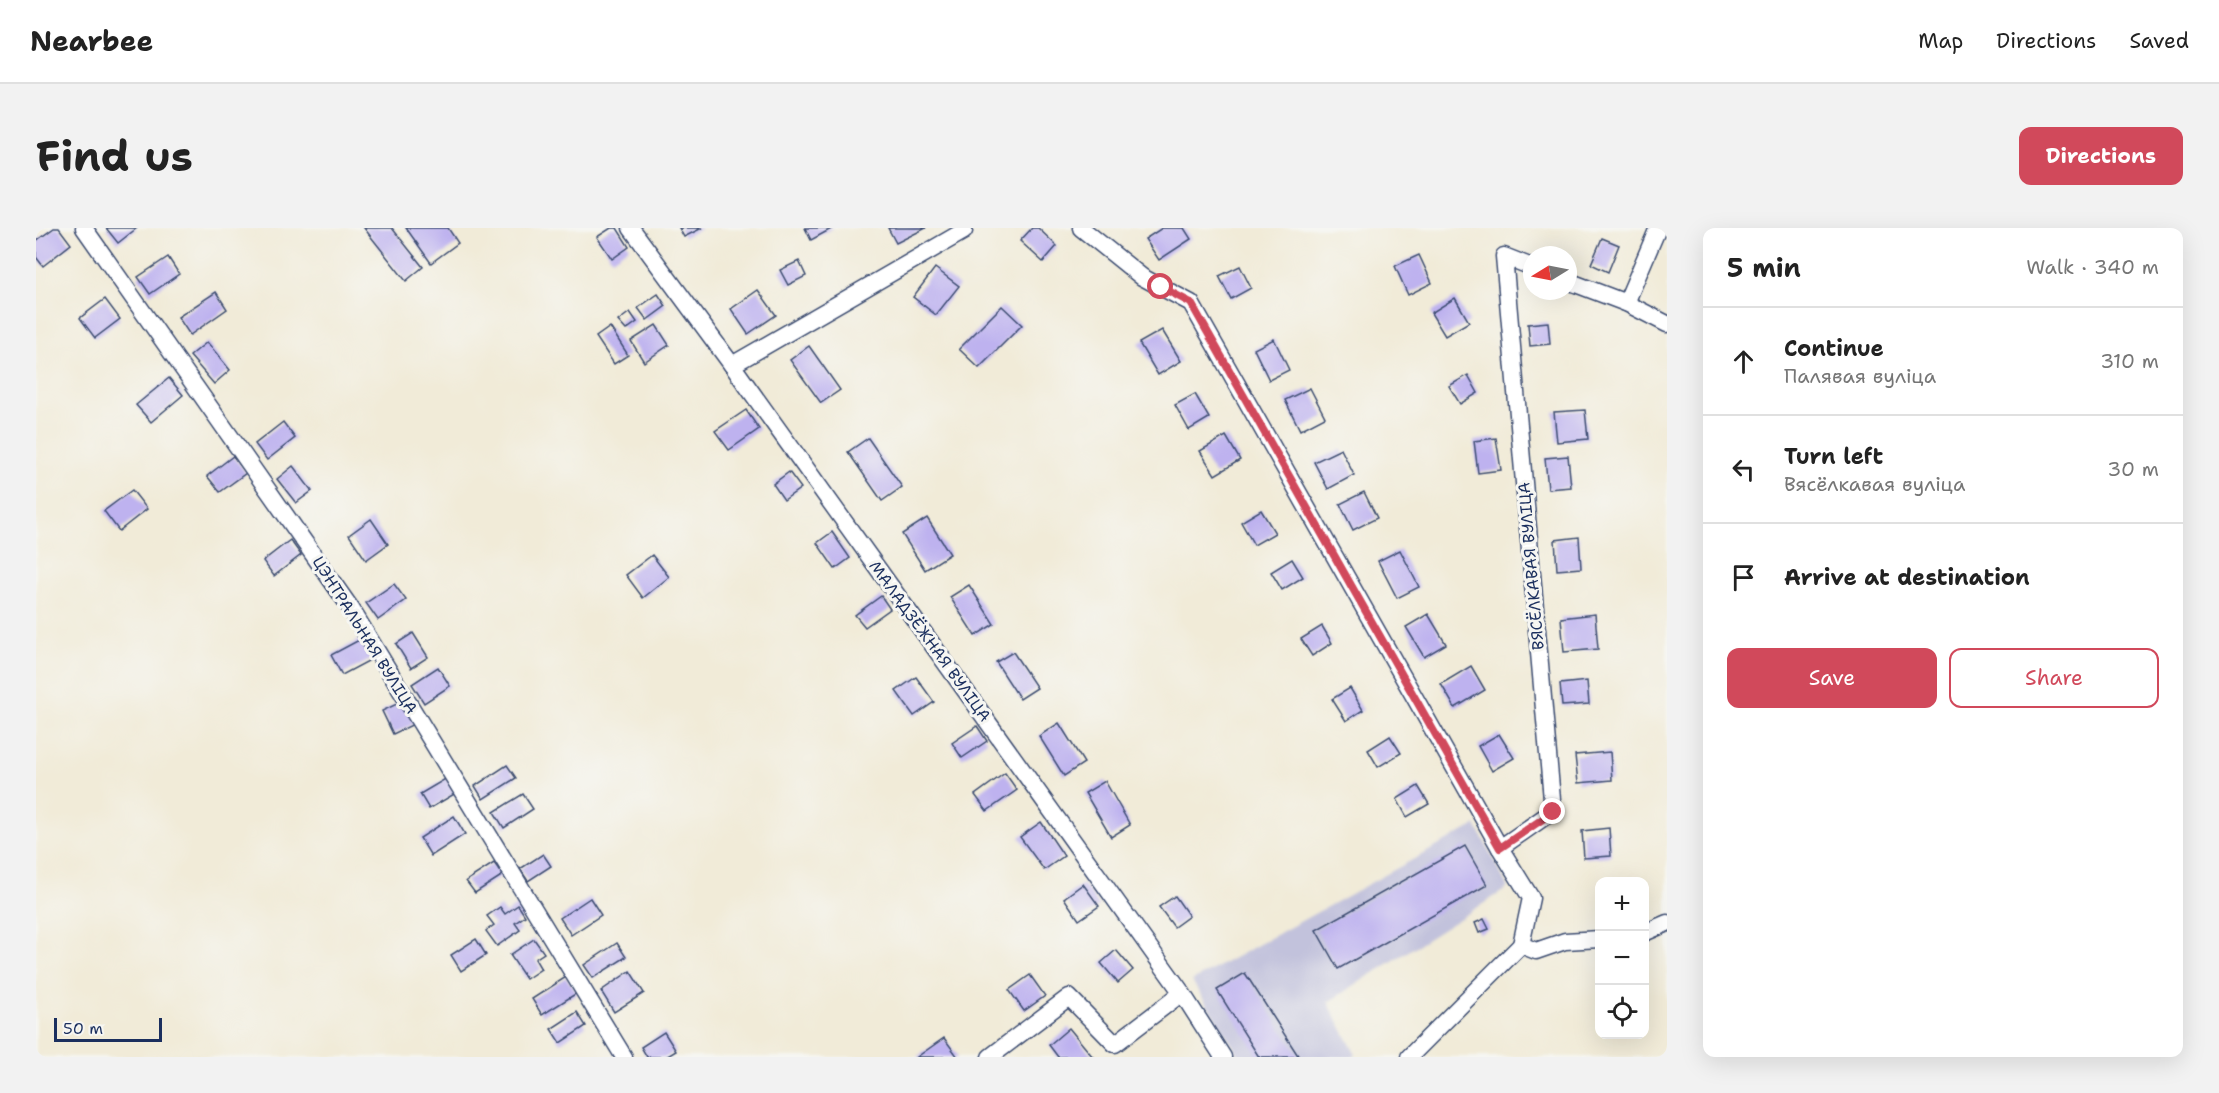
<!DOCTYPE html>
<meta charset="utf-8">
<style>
body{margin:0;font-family:"Shantell Sans",sans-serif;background:#f2f2f2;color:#222}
.controls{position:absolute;right:18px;bottom:18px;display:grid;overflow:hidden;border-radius:12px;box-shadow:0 6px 24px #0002}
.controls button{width:54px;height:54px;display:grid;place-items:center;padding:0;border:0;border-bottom:2px solid #e0e0e0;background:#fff;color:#222;font:30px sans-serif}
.compass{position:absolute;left:1487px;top:18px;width:54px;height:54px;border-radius:50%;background:#fff;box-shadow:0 6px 24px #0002;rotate:260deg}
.scale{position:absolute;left:18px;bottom:15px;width:108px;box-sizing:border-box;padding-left:6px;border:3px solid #1b2f5e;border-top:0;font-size:16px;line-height:21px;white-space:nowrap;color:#1b2f5e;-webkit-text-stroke:4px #f6f6f2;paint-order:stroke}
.stop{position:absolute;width:18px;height:18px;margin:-14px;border:4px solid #d1495b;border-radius:50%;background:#fff}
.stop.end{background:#d1495b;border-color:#fff;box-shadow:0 2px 6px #0008}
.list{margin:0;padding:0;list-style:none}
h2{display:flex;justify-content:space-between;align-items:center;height:78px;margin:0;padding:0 24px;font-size:26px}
h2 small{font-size:20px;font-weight:400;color:#767676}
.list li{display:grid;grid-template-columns:39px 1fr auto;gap:18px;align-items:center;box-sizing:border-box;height:108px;padding:0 24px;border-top:2px solid #e0e0e0}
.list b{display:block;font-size:22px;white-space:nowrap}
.list p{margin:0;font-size:20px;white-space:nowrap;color:#767676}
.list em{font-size:20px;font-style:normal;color:#767676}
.actions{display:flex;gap:12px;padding:18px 24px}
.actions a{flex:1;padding:14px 0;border:2px solid #d1495b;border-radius:12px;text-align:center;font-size:21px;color:#d1495b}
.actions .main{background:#d1495b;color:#fff}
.icon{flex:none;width:33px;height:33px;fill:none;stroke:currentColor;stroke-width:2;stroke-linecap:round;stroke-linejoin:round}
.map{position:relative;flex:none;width:1631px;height:829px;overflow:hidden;border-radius:12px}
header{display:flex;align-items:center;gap:36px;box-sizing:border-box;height:84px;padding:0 30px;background:#fff;border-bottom:2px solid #e0e0e0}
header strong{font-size:28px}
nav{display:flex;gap:33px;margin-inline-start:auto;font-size:21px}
.intro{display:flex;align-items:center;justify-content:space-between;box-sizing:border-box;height:144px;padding:0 36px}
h1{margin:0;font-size:42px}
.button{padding:15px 27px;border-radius:12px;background:#d1495b;color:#fff;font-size:21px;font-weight:700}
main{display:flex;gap:36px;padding:0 36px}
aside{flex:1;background:#fff;border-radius:12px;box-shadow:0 6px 24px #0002}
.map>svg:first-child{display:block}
</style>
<header>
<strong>Nearbee</strong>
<nav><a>Map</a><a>Directions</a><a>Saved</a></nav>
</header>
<div class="intro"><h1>Find us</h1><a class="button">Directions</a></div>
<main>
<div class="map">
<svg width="1631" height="829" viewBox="0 0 1631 829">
<rect width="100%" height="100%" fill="#f6f6f2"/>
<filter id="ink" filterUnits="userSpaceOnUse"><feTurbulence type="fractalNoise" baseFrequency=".0167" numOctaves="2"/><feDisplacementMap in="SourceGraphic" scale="12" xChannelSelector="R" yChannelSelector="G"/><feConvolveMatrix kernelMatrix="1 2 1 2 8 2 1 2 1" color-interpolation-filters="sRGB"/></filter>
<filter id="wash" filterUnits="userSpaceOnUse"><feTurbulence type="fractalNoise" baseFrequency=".008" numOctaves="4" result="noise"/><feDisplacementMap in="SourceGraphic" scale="24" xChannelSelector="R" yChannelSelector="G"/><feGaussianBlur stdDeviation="1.35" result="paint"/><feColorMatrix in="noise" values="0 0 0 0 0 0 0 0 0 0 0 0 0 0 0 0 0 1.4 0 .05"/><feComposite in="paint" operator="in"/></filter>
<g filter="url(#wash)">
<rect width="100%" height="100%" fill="#f1ebd8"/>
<!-- industrial -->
<path fill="#c2c2dc" d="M1440 597 1472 660 1292 774 1320 827 1316 829H1204L1156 753Z"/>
<g id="blocks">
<!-- building -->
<g fill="#beb2ef">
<path d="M18 0H23L35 16 7 38 0 29V13Z"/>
<path d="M70 0H101L82 15Z"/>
<path d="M328 0H356L387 39 370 53Z"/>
<path d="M370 0H412L422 15 395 35Z"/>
<path d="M575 0H581L593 19 576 31 561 9Z"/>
<path d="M643 0H666L648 9Z"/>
<path d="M769 0H797L775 12Z"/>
<path d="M852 0H890L860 15Z"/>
<path d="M996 0H1002L1021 18 1007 34 984 13Z"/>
<path d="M1126 0H1148L1155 11 1123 32 1109 11Z"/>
<path d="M1566 10 1583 17 1572 44 1555 36Z"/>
<path d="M1383 27 1396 55 1372 67 1359 38Z"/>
<path d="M132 29 143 46 114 66 102 49Z"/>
<path d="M763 33 770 48 752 57 744 42Z"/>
<path d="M1204 38 1215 60 1195 71 1183 48Z"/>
<path d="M899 40 923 58 900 87 877 69Z"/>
<path d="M722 62 740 87 712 106 695 81Z"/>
<path d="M180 64 191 81 154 107 142 89Z"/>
<path d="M622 66 630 78 611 92 602 80Z"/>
<path d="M1419 70 1433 94 1409 108 1395 85Z"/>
<path d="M69 71 84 91 59 110 44 90Z"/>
<path d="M966 78 986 97 943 140 923 121Z"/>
<path d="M594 84 601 94 590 102 582 93Z"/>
<path d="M1512 94 1514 116 1494 118 1492 96Z"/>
<path d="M620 97 633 117 608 134 595 113Z"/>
<path d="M574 99 592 127 578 136 560 109Z"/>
<path d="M1126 102 1145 133 1122 147 1103 115Z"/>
<path d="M1238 111 1253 142 1233 152 1218 121Z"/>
<path d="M171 114 194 142 178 156 154 128Z"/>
<path d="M773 118 804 162 785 175 754 132Z"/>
<path d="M1432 147 1442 165 1424 176 1413 158Z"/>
<path d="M133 150 147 167 115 194 100 177Z"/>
<path d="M1274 160 1289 189 1264 202 1249 172Z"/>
<path d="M1159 166 1173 190 1153 202 1139 177Z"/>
<path d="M710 182 723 201 693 222 679 203Z"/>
<path d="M1549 182 1552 211 1521 214 1518 184Z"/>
<path d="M247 194 259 210 231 232 219 216Z"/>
<path d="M1190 208 1204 232 1179 247 1164 223Z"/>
<path d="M832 210 866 259 846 273 812 224Z"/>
<path d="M1460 210 1465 242 1442 245 1438 213Z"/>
<path d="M1305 221 1318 247 1292 261 1278 234Z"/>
<path d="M197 228 210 245 184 264 171 248Z"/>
<path d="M1532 228 1535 259 1512 261 1509 230Z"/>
<path d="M257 238 276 263 260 275 241 251Z"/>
<path d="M753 244 765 260 748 272 737 256Z"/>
<path d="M96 262 111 281 83 303 68 283Z"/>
<path d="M1328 264 1341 290 1317 302 1304 276Z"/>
<path d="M1225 282 1239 305 1218 317 1205 294Z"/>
<path d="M891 290 914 326 889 342 866 306Z"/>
<path d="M335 291 352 316 330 332 313 307Z"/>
<path d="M796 304 814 330 799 341 781 315Z"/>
<path d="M1543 309 1545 340 1521 342 1519 312Z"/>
<path d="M254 312 265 327 238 348 227 333Z"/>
<path d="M1364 322 1383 359 1361 370 1342 333Z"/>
<path d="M616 327 633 349 607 370 590 347Z"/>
<path d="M1256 331 1267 349 1246 362 1235 344Z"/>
<path d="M358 356 370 372 342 392 330 375Z"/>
<path d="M933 357 958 396 939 408 914 369Z"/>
<path d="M845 368 854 381 829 399 819 387Z"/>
<path d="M1392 386 1410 416 1388 429 1370 399Z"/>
<path d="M1559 386 1562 421 1528 424 1525 390Z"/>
<path d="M1286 398 1296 415 1276 428 1265 411Z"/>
<path d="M377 405 392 429 375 440 360 416Z"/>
<path d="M325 411 336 431 306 447 295 427Z"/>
<path d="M977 424 1001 460 984 471 960 434Z"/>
<path d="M1435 438 1449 462 1419 480 1405 456Z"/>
<path d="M402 439 414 458 388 475 376 456Z"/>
<path d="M880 449 898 474 878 488 860 463Z"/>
<path d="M1551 453 1553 476 1526 478 1524 456Z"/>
<path d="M1314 460 1327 482 1310 493 1296 471Z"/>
<path d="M369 472 380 495 357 506 346 483Z"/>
<path d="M1023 495 1048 535 1028 548 1003 508Z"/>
<path d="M941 498 951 513 926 530 916 515Z"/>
<path d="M1463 506 1478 530 1456 543 1442 518Z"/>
<path d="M1354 508 1365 525 1342 539 1332 522Z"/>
<path d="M1574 524 1576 552 1542 555 1539 527Z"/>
<path d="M471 537 480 550 447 571 439 558Z"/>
<path d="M969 545 981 562 951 583 939 567Z"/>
<path d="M411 550 420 565 393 581 384 566Z"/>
<path d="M1069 553 1094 597 1075 609 1049 565Z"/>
<path d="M1382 558 1393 576 1371 589 1361 571Z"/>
<path d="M487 566 497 581 468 600 458 584Z"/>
<path d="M418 588 429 606 395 628 384 610Z"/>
<path d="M1005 594 1028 628 1008 642 984 609Z"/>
<path d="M1573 600 1575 628 1548 630 1546 603Z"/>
<path d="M1429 618 1451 657 1302 741 1280 702Z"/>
<path d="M507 626 515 638 492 653 484 641Z"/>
<path d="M458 635 467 647 439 665 430 653Z"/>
<path d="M1047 656 1063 678 1043 692 1028 670Z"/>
<path d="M1139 668 1153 688 1138 699 1123 679Z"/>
<path d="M554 670 565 687 535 707 524 690Z"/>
<path d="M482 677 489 688 479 695 484 702 461 718 450 703 458 697 451 688 464 679 469 686Z"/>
<path d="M1448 691 1453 701 1443 705 1439 695Z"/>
<path d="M440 711 450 727 425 743 415 727Z"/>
<path d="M498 711 508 725 499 731 505 741 490 751 474 727Z"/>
<path d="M581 715 590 729 557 750 548 737Z"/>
<path d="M1080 722 1097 742 1082 755 1065 735Z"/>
<path d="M594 743 608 765 578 784 565 763Z"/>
<path d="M1209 745 1263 829H1223L1181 762Z"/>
<path d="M994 747 1009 768 988 783 973 762Z"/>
<path d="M530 749 541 765 506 787 496 771Z"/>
<path d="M541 784 550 798 524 815 515 801Z"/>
<path d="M1033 800 1057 829H1022L1013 817Z"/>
<path d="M628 804 640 823 630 829H611L605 819Z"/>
<path d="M908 810 922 829H881Z"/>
</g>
</g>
</g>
<g filter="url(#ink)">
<use href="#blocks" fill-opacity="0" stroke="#3b4b70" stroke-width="1.5"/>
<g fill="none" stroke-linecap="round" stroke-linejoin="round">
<defs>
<g id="minor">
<path d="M48 0 314 379 588 829"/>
<path d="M595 0 696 137 1146 765 1187 829"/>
<path d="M1045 0 1106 49 1155 75 1464 620 1495 670 1485 717"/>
<path d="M1532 53 1590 75 1631 96"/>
<path d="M1590 75 1622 0"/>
<path d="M696 137 928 3 927 0"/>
<path d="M1464 620 1517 583 1468 28 1496 39"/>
<path d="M1608 705 1631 695"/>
<path d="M954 829 1033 769 1079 816 1146 765"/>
<path d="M1373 829 1485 717 1500 723 1529 713 1564 711"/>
</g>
</defs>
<!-- minor casing -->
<use href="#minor" stroke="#3b4b70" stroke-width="19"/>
<!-- minor -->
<use href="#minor" stroke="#fff" stroke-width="16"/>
</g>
</g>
<g fill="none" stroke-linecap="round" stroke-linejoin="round" filter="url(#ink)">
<!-- route -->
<path stroke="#d1495b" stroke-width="8" d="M1125 59 1155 75 1464 620 1517 584"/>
</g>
<g text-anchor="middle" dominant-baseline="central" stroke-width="6" stroke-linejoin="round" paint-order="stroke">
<!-- street labels -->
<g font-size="16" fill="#1b2f5e" stroke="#f6f6f2">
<text transform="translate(1495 338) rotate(-95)">ВЯСЁЛКАВАЯ ВУЛІЦА</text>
<text transform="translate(329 407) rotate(58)">ЦЭНТРАЛЬНАЯ ВУЛІЦА</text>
<text transform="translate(894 413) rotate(54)">МАЛАДЗЁЖНАЯ ВУЛІЦА</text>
</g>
</g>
</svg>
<div class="controls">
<button>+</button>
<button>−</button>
<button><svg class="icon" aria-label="locate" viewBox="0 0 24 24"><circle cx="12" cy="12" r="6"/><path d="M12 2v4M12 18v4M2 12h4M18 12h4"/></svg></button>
</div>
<svg class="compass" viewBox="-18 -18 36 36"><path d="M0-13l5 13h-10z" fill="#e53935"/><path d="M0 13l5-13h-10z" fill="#767676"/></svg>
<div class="scale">50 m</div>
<div class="stop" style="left:1125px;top:59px"></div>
<div class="stop end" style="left:1517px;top:584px"></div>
</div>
<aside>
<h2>5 min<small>Walk · 340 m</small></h2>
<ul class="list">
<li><svg class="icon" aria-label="ahead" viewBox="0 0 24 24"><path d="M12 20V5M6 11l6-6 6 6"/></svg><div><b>Continue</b><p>Палявая вуліца</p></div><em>310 m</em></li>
<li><svg class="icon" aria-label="left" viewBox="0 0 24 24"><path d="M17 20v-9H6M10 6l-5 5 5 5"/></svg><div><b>Turn left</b><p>Вясёлкавая вуліца</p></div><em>30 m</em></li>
<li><svg class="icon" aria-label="arrive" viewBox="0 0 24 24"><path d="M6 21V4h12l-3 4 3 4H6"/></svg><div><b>Arrive at destination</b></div></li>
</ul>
<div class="actions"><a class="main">Save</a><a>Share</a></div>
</aside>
</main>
